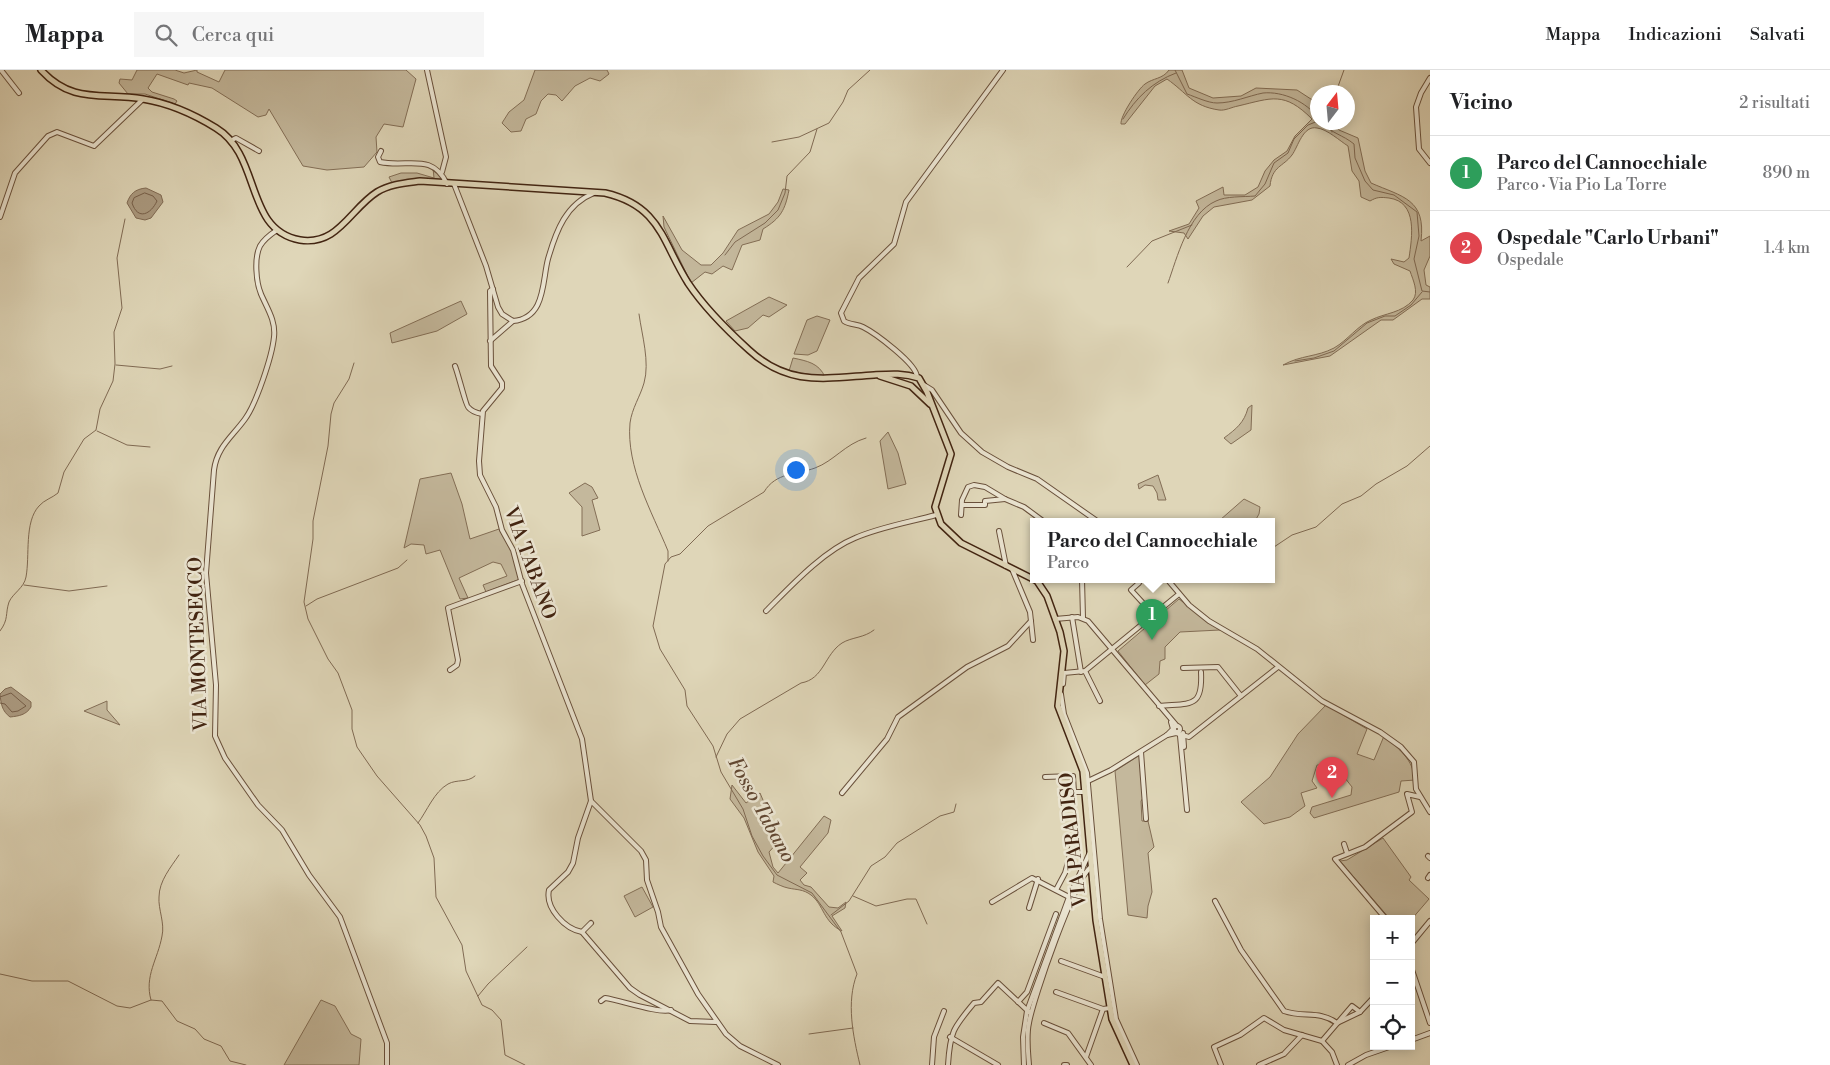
<!DOCTYPE html>
<html lang="it">
<meta charset="utf-8">
<style>
body{margin:0;font-family:"Libre Bodoni",serif;background:#f6f6f6;color:#202124}
.controls{position:absolute;right:15px;bottom:15px;display:grid;overflow:hidden;border-radius:0px;box-shadow:0 2px 12px #0003}
.controls button{width:45px;height:45px;display:grid;place-items:center;padding:0;border:0;border-bottom:1px solid #e0e0e0;background:#fff;color:#202124;font:25px sans-serif}
.compass{position:absolute;left:1310px;top:15px;width:45px;height:45px;border-radius:50%;background:#fff;box-shadow:0 2px 12px #0003;rotate:16deg}
.you{position:absolute;left:795px;top:399px;width:18px;height:18px;margin:-12px;border:4px solid #fff;border-radius:50%;background:#1a73e8;box-shadow:0 0 0 8px #1a73e833}
.badge{display:grid;place-items:center;width:32px;height:32px;border-radius:50%;background:#ea580c;color:#fff;font-size:16px;font-weight:700}
.pin{position:absolute;translate:-50% -41px;filter:drop-shadow(0 1px 2px #0008)}
.pin::after{content:'';position:absolute;top:26px;width:18px;height:15px;background:inherit;clip-path:polygon(0 0,100% 0,50% 100%)}
.popup{position:absolute;left:1030px;top:448px;width:245px;height:65px;box-sizing:border-box;display:grid;place-content:center;border-radius:0px;background:#fff;filter:drop-shadow(0 1px 4px #0005);font-size:16px;white-space:nowrap;color:#757577}
.popup b{font-size:19px;color:#202124}
.popup::after{content:'';position:absolute;left:50%;top:100%;margin-left:-10px;border:10px solid transparent;border-top-color:#fff}
.list{margin:0;padding:0;list-style:none}
h2{display:flex;justify-content:space-between;align-items:center;height:65px;margin:0;padding:0 20px;font-size:21px}
h2 small{font-size:16px;font-weight:400;color:#757577}
.list li{display:grid;grid-template-columns:32px 1fr auto;gap:15px;align-items:center;box-sizing:border-box;height:75px;padding:0 20px;border-top:1px solid #e0e0e0}
.list b{display:block;font-size:19px;white-space:nowrap}
.list p{margin:0;font-size:16px;white-space:nowrap;color:#757577}
.list em{font-size:16px;font-style:normal;color:#757577}
.icon{flex:none;width:28px;height:28px;fill:none;stroke:currentColor;stroke-width:2;stroke-linecap:round;stroke-linejoin:round}
.map{position:relative;flex:none;width:1430px;height:995px;overflow:hidden}
header{display:flex;align-items:center;gap:30px;box-sizing:border-box;height:70px;padding:0 25px;background:#fff;border-bottom:1px solid #e0e0e0}
header strong{font-size:24px}
nav{display:flex;gap:28px;margin-inline-start:auto;font-size:18px}
.search{width:350px;height:45px;background:#f6f6f6;display:flex;align-items:center;gap:12px;box-sizing:border-box;padding:0 18px;border-radius:0px;color:#757577;font-size:19px}
main{display:flex}
aside{flex:1;background:#fff}
.map>svg:first-child{display:block}
</style>
<header>
<strong>Mappa</strong>
<div class="search"><svg class="icon" aria-label="search" viewBox="0 0 24 24"><circle cx="10" cy="10" r="6"/><path d="M15 15l6 6"/></svg>Cerca qui</div>
<nav><a>Mappa</a><a>Indicazioni</a><a>Salvati</a></nav>
</header>
<main>
<div class="map">
<svg width="1430" height="995" viewBox="0 0 1430 995">
<rect width="100%" height="100%" fill="#dfd6b8"/>
<filter id="stains"><feTurbulence type="fractalNoise" baseFrequency=".004" numOctaves="4"/><feColorMatrix values="0 0 0 0 .2 0 0 0 0 .09 0 0 0 0 .02 0 0 0 .5 -.17"/></filter>
<radialGradient id="worn" r=".72"><stop offset=".6" stop-color="#630" stop-opacity="0"/><stop offset="1" stop-color="#630" stop-opacity=".3"/></radialGradient>
<!-- green -->
<g fill="#c4b89c" stroke="#836e56">
<path d="M137 0H175L184 3 197 0V2L219 12 225 0H406L416 9 403 57 384 54 376 67 377 82 364 97 327 100 303 96 269 39 266 45 258 47 212 18 189 13 188 15 157 4 148 18 152 22 174 29 177 31 175 34 145 24H128L119 13 120 9 132 10Z"/>
<path d="M535 0H607L609 4 600 11 590 8 575 16 562 31 556 25 548 24 541 31 536 44 526 49 521 61 511 62 502 53 509 42 524 30Z"/>
<path d="M1169 0H1182L1189 18 1213 28 1241 26 1256 18 1297 20 1317 33 1318 52 1333 53 1339 60 1358 68 1365 101 1371 113C1403 127 1426 129 1421 171L1430 166V186L1424 200 1426 215 1430 217V229H1422L1393 250H1381L1330 286 1283 295C1301 285 1317 287 1334 278 1348 270 1357 256 1371 250 1385 243 1402 243 1413 230 1419 222 1413 210 1410 201L1394 194 1391 189 1404 192 1409 188C1412 167 1418 132 1389 128 1380 127 1377 127 1370 131L1361 127 1359 111 1352 101 1348 76C1340 71 1327 59 1317 58 1303 55 1298 77 1292 85 1283 97 1272 96 1270 116L1252 130 1214 137 1203 146 1188 169 1184 163 1169 161 1189 154 1199 138 1196 131 1223 117 1224 125H1245L1258 117 1265 101 1274 90 1287 81 1295 66 1312 49C1284 21 1272 28 1238 36 1232 37 1225 41 1219 40 1192 36 1187 23 1167 9L1155 16 1125 54H1121C1120 46 1138 19 1145 14 1153 8 1163 9 1169 0Z"/>
<path d="M433 98 437 99 444 110 414 109 392 113 389 107 401 103H417L434 108Z"/>
<path d="M783 119 789 120C785 140 781 148 763 159L760 170 742 175 732 200 723 196 712 204 705 202 691 213 664 157 663 146 682 180 701 195H711L723 183 738 160 769 144 778 132Z"/>
<path d="M769 227 787 235 769 247 763 245 748 258 735 261 726 251Z"/>
<path d="M461 231 467 244 437 261 392 273 390 263Z"/>
<path d="M817 246 830 250 817 281 808 285 794 284 807 250Z"/>
<path d="M793 288C807 291 819 293 825 307L789 301Z"/>
<path d="M1252 335 1251 360 1231 374 1224 368C1236 359 1244 353 1248 338Z"/>
<path d="M888 362 898 383 906 414 888 419 880 371Z"/>
<path d="M451 403 462 434 470 469 499 459 512 482 520 509 486 522 483 515 507 506 501 494 493 492 459 508 468 528 460 529 440 480 426 484 424 475 411 474 404 478 420 409Z"/>
<path d="M1158 405 1166 430H1158L1157 423 1153 416 1145 415 1139 419 1138 414Z"/>
<path d="M585 413 592 417 598 428 592 430 600 460 582 466V437L569 423Z"/>
<path d="M1244 429 1260 437 1259 444 1255 451 1220 450Z"/>
<path d="M1179 529 1220 560 1180 562 1165 577V589L1160 591 1159 604 1145 615 1118 581Z"/>
<path d="M107 631V640L120 655 84 641Z"/>
<path d="M1326 635 1367 659 1357 684 1374 690 1384 666C1399 679 1413 689 1415 710L1401 711 1399 722 1314 748 1310 743 1312 737 1351 725 1352 717 1345 708 1330 712 1325 695H1317L1312 711 1317 718 1301 723 1305 736 1290 747 1264 754 1241 732 1270 707 1298 664Z"/>
<path d="M1140 685 1143 728 1141 731 1142 751H1148L1154 777 1148 783 1152 822 1148 836 1147 848 1128 845 1115 701Z"/>
<path d="M732 715 746 733 760 723 771 749V761L779 771 769 782 773 797 778 803 824 746 831 750 828 763 800 797 807 803 800 810 804 815 811 817 829 837 838 838 846 832 845 838 832 846 842 861C823 852 824 835 811 825 803 819 797 820 788 818 783 817 777 814 773 812L774 806 758 782 744 748 730 729Z"/>
<path d="M1383 768 1411 807 1409 810 1429 829 1411 850 1390 849 1340 791 1347 790Z"/>
<path d="M642 817 653 837 635 847 624 826Z"/>
<path d="M321 930 335 936 351 964 361 969 359 995H284Z"/>
</g>
<!-- water -->
<g fill="#aa997f" stroke="#806a53">
<path d="M146 118 161 125 163 132 151 148 145 150 136 148 127 133C130 124 135 119 146 118Z"/>
<path d="M11 617 31 632V637C26 645 19 646 10 647 2 641 1 634 0 624L5 619Z"/>
</g>
<g fill="none" stroke-linecap="round" stroke-linejoin="round">
<!-- shore -->
<g stroke="#765e48" stroke-width="1">
<path d="M145 123 153 126 157 131C151 144 138 151 132 133L134 128Z"/>
<path d="M0 627 11 623 26 636 18 641 12 642 5 634 0 633"/>
</g>
<!-- stream -->
<g stroke="#806a53" stroke-width="1">
<path d="M1175 0 1187 24C1196 27 1208 33 1217 33 1233 33 1248 26 1263 23 1283 21 1307 32 1318 48"/>
<path d="M1336 22 1344 0"/>
<path d="M1123 49C1136 28 1152 12 1176 3"/>
<path d="M1320 52C1331 63 1343 65 1354 74L1355 88 1365 111 1373 120 1394 125 1417 142 1419 166 1414 189 1422 221 1430 222"/>
<path d="M1331 52 1332 62"/>
<path d="M772 72 799 67 829 53 843 32 848 20 870 0"/>
<path d="M725 185 735 172 765 153 778 140 785 123 787 106 810 82 817 59"/>
<path d="M1127 197 1152 171 1192 155"/>
<path d="M1168 213C1177 188 1188 143 1216 131 1226 126 1243 127 1255 126L1265 114 1274 93 1288 83 1294 69 1308 55 1318 51"/>
<path d="M639 244C642 266 650 292 644 313 640 327 632 338 630 353 626 397 652 442 668 481V491"/>
<path d="M1295 291 1314 288 1334 281 1367 253 1385 246H1395L1411 235 1422 222"/>
<path d="M354 293 349 309 334 333 331 344 328 376 313 451V469L304 532 308 549 328 589 338 603 352 640V659L357 677 377 706 420 755 426 766 434 788 436 827 462 875 466 901 482 935 492 940 501 950 505 985 525 995"/>
<path d="M116 295 160 299 172 296"/>
<path d="M97 361 127 375 150 377"/>
<path d="M1271 479 1292 465 1316 457 1342 434 1361 426 1376 414 1407 396 1430 376"/>
<path d="M24 515 69 521 107 516"/>
<path d="M306 536 317 529 398 498 407 490"/>
<path d="M0 561C9 549 5 544 9 532 13 523 24 518 26 507 30 486 24 452 39 436 44 430 52 428 58 423L64 402 84 369 96 360 100 339 113 311 115 294 114 262 122 238 117 188 125 149"/>
<path d="M716 687 727 664 740 649 801 613C824 609 824 585 842 573 852 567 864 568 874 560"/>
<path d="M418 753C427 741 434 722 448 714 457 709 467 713 475 706"/>
<path d="M853 826 876 836 907 829H916L927 854"/>
<path d="M831 845 849 831 871 796 885 787 897 773 940 746 954 742 956 734"/>
<path d="M0 904 32 911H68L117 936 130 938 151 930 162 931 177 951 195 959 204 969 221 976 230 991 246 995"/>
<path d="M478 926 488 914 527 877"/>
<path d="M151 930C144 906 158 889 162 866 165 853 158 839 159 827 159 811 171 797 179 785"/>
<path d="M809 964 853 958"/>
<path d="M860 995C853 966 846 932 857 904L841 862 812 823 777 805 763 786 752 766 743 739 721 702 713 676 687 636 685 620 660 579 653 556 665 494 671 487 680 484 708 456 764 422C776 402 796 405 815 398 834 391 845 374 866 368"/>
</g>
<defs>
<g id="minor">
<path d="M1 0 19 23"/>
<path d="M427 0 446 87 442 102"/>
<path d="M1430 8 1421 23 1416 37 1419 79 1430 93"/>
<path d="M232 70 236 68 259 81"/>
<path d="M381 81 378 87 380 92C408 98 432 82 447 114"/>
<path d="M454 114 486 196 498 237 502 244 513 251C546 248 542 211 548 189 556 161 566 134 594 123"/>
<path d="M0 147 15 103 48 66 57 62 94 76 143 29"/>
<path d="M277 160C271 164 264 169 260 176 254 188 256 212 261 224 267 238 276 251 274 267 272 287 256 334 245 349 232 367 217 377 214 400L206 503 216 615 215 666 225 688 258 735 282 760 309 805 340 847 387 973V995"/>
<path d="M493 219 490 221 491 296 502 313V318L483 341 479 391 480 405 496 437 502 460 513 480 522 514 582 669 591 731 641 781 646 790 647 810 658 842 661 857 698 924 726 964 740 976 778 995"/>
<path d="M490 271 513 251"/>
<path d="M455 296C458 303 466 336 468 337 471 341 477 343 482 344"/>
<path d="M917 307C917 294 875 263 863 257 857 254 850 255 844 251L841 243 859 208 894 174 906 132 1003 0"/>
<path d="M924 315 932 320 961 363 982 382 1008 397 1037 409 1097 451"/>
<path d="M962 435H985V431L1005 429"/>
<path d="M961 445 962 430 968 417 974 415 985 417 1005 429 1024 437 1043 451"/>
<path d="M999 461 1006 496"/>
<path d="M1012 499 1030 542 1033 570"/>
<path d="M1082 509 1083 548"/>
<path d="M1137 509 1139 513 1131 520 1154 545"/>
<path d="M1167 509 1189 535 1209 551 1257 579 1322 631 1380 662 1401 677 1414 692 1416 719 1430 742"/>
<path d="M766 541C790 517 823 481 855 468 880 457 910 452 936 445"/>
<path d="M1072 547 1081 602"/>
<path d="M1055 549 1078 547 1088 551 1177 656"/>
<path d="M1183 598 1218 597 1241 626"/>
<path d="M450 600 457 595 458 590 448 538 522 511"/>
<path d="M1085 601 1100 631"/>
<path d="M1063 614 1064 603 1085 601 1179 524"/>
<path d="M1061 624 1064 644 1087 703 1100 849 1116 949 1137 995"/>
<path d="M1159 636C1190 633 1203 639 1201 602"/>
<circle cx="1177" cy="659" r="3"/>
<path d="M1183 663 1184 677"/>
<path d="M1167 665 1176 663 1189 667 1278 597"/>
<path d="M1180 666 1187 740"/>
<path d="M1141 682 1146 749"/>
<path d="M1045 707 1073 706 1074 722H1085"/>
<path d="M1088 711 1111 700 1167 665 1173 659 1171 652"/>
<path d="M842 723 887 669 898 647 967 597 1008 576 1031 551"/>
<path d="M591 731 578 768 573 793 568 802 549 820C545 838 565 859 582 862L630 918 640 925 690 951 716 952"/>
<path d="M1344 774 1347 783"/>
<path d="M1428 786 1430 788"/>
<path d="M1428 808 1430 805"/>
<path d="M1056 820 1065 803 1073 774 1072 770"/>
<path d="M1215 831 1241 880 1284 941C1304 948 1319 940 1337 953L1360 942"/>
<path d="M992 832 1032 808 1069 827"/>
<path d="M1029 838 1038 809"/>
<path d="M1386 849 1335 789 1365 777 1412 742 1407 724 1420 727"/>
<path d="M582 862 591 853"/>
<path d="M1411 874 1430 851"/>
<path d="M1061 891 1105 907"/>
<path d="M1411 897 1430 953"/>
<path d="M1056 922 1103 939"/>
<path d="M601 931 605 928C620 930 659 944 671 940"/>
<path d="M1018 932 1027 922 1056 844"/>
<path d="M1044 953 1068 963 1091 995"/>
<path d="M950 967 998 995"/>
<path d="M1411 970 1430 963"/>
<path d="M1322 971 1352 936 1360 942 1374 927"/>
<path d="M1086 987 1103 939 1110 938"/>
<path d="M932 995 934 967 944 941"/>
<path d="M948 995C950 962 953 958 974 933L981 932 998 913 1029 942"/>
<path d="M1024 995 1023 967 1027 941 1069 827 1090 782"/>
<path d="M1029 995C1028 981 1026 966 1029 953 1033 929 1075 808 1091 797"/>
<path d="M1064 995H1067"/>
<path d="M1221 995 1214 977 1240 965 1264 948 1284 960 1322 971 1332 982 1337 995"/>
<path d="M1259 995 1284 984 1302 965"/>
<path d="M1348 995 1366 985 1392 976"/>
</g>
<g id="major">
<path d="M41 0C73 35 103 22 143 29 168 33 195 45 216 58 262 86 244 160 300 170 338 176 350 139 377 122 390 114 405 113 420 111L605 123C661 136 662 172 688 213 704 237 728 261 749 280 789 317 826 308 874 305 891 304 903 303 919 308L927 322 951 384 935 437 941 454 961 473 1037 511 1047 526 1060 562 1064 581 1058 636 1083 701 1096 850 1112 949 1133 995"/>
<path d="M880 306 911 316 930 334"/>
</g>
</defs>
<!-- minor casing -->
<use href="#minor" stroke="#69503b" stroke-width="6"/>
<!-- major casing -->
<use href="#major" stroke="#422411" stroke-width="8"/>
<!-- minor -->
<use href="#minor" stroke="#eae4d1" stroke-width="4"/>
<!-- major -->
<use href="#major" stroke="#dfd6b8" stroke-width="5"/>
</g>
<g text-anchor="middle" dominant-baseline="central" stroke-width="5" stroke-linejoin="round" paint-order="stroke">
<!-- street labels -->
<g font-size="19" fill="#422411" stroke="#eae4d1">
<text transform="translate(530 493) rotate(70)">VIA TABANO</text>
<text transform="translate(198 574) rotate(-92)">VIA MONTESECCO</text>
<text transform="translate(1073 770) rotate(-96)">VIA PARADISO</text>
</g>
<!-- water labels -->
<g font-size="20" font-style="italic" fill="#614732" stroke="#eae4d1">
<text transform="translate(761 740) rotate(61)">Fosso Tabano</text>
</g>
</g>
<rect width="100%" height="100%" filter="url(#stains)"/>
<rect width="100%" height="100%" fill="url(#worn)"/>
</svg>
<div class="controls">
<button>+</button>
<button>−</button>
<button><svg class="icon" aria-label="locate" viewBox="0 0 24 24"><circle cx="12" cy="12" r="6"/><path d="M12 2v4M12 18v4M2 12h4M18 12h4"/></svg></button>
</div>
<svg class="compass" viewBox="-18 -18 36 36"><path d="M0-13l5 13h-10z" fill="#e53935"/><path d="M0 13l5-13h-10z" fill="#757577"/></svg>
<div class="you"></div>
<div class="pin badge" style="left:1152px;top:570px;background:#2e9e5b">1</div>
<div class="popup"><b>Parco del Cannocchiale</b>Parco</div>
<div class="pin badge" style="left:1332px;top:728px;background:#e0444e">2</div>
</div>
<aside>
<h2>Vicino<small>2 risultati</small></h2>
<ul class="list">
<li><span class="badge" style="background:#2e9e5b">1</span><div><b>Parco del Cannocchiale</b><p>Parco · Via Pio La Torre</p></div><em>890 m</em></li>
<li><span class="badge" style="background:#e0444e">2</span><div><b>Ospedale &quot;Carlo Urbani&quot;</b><p>Ospedale</p></div><em>1.4 km</em></li>
</ul>
</aside>
</main>
